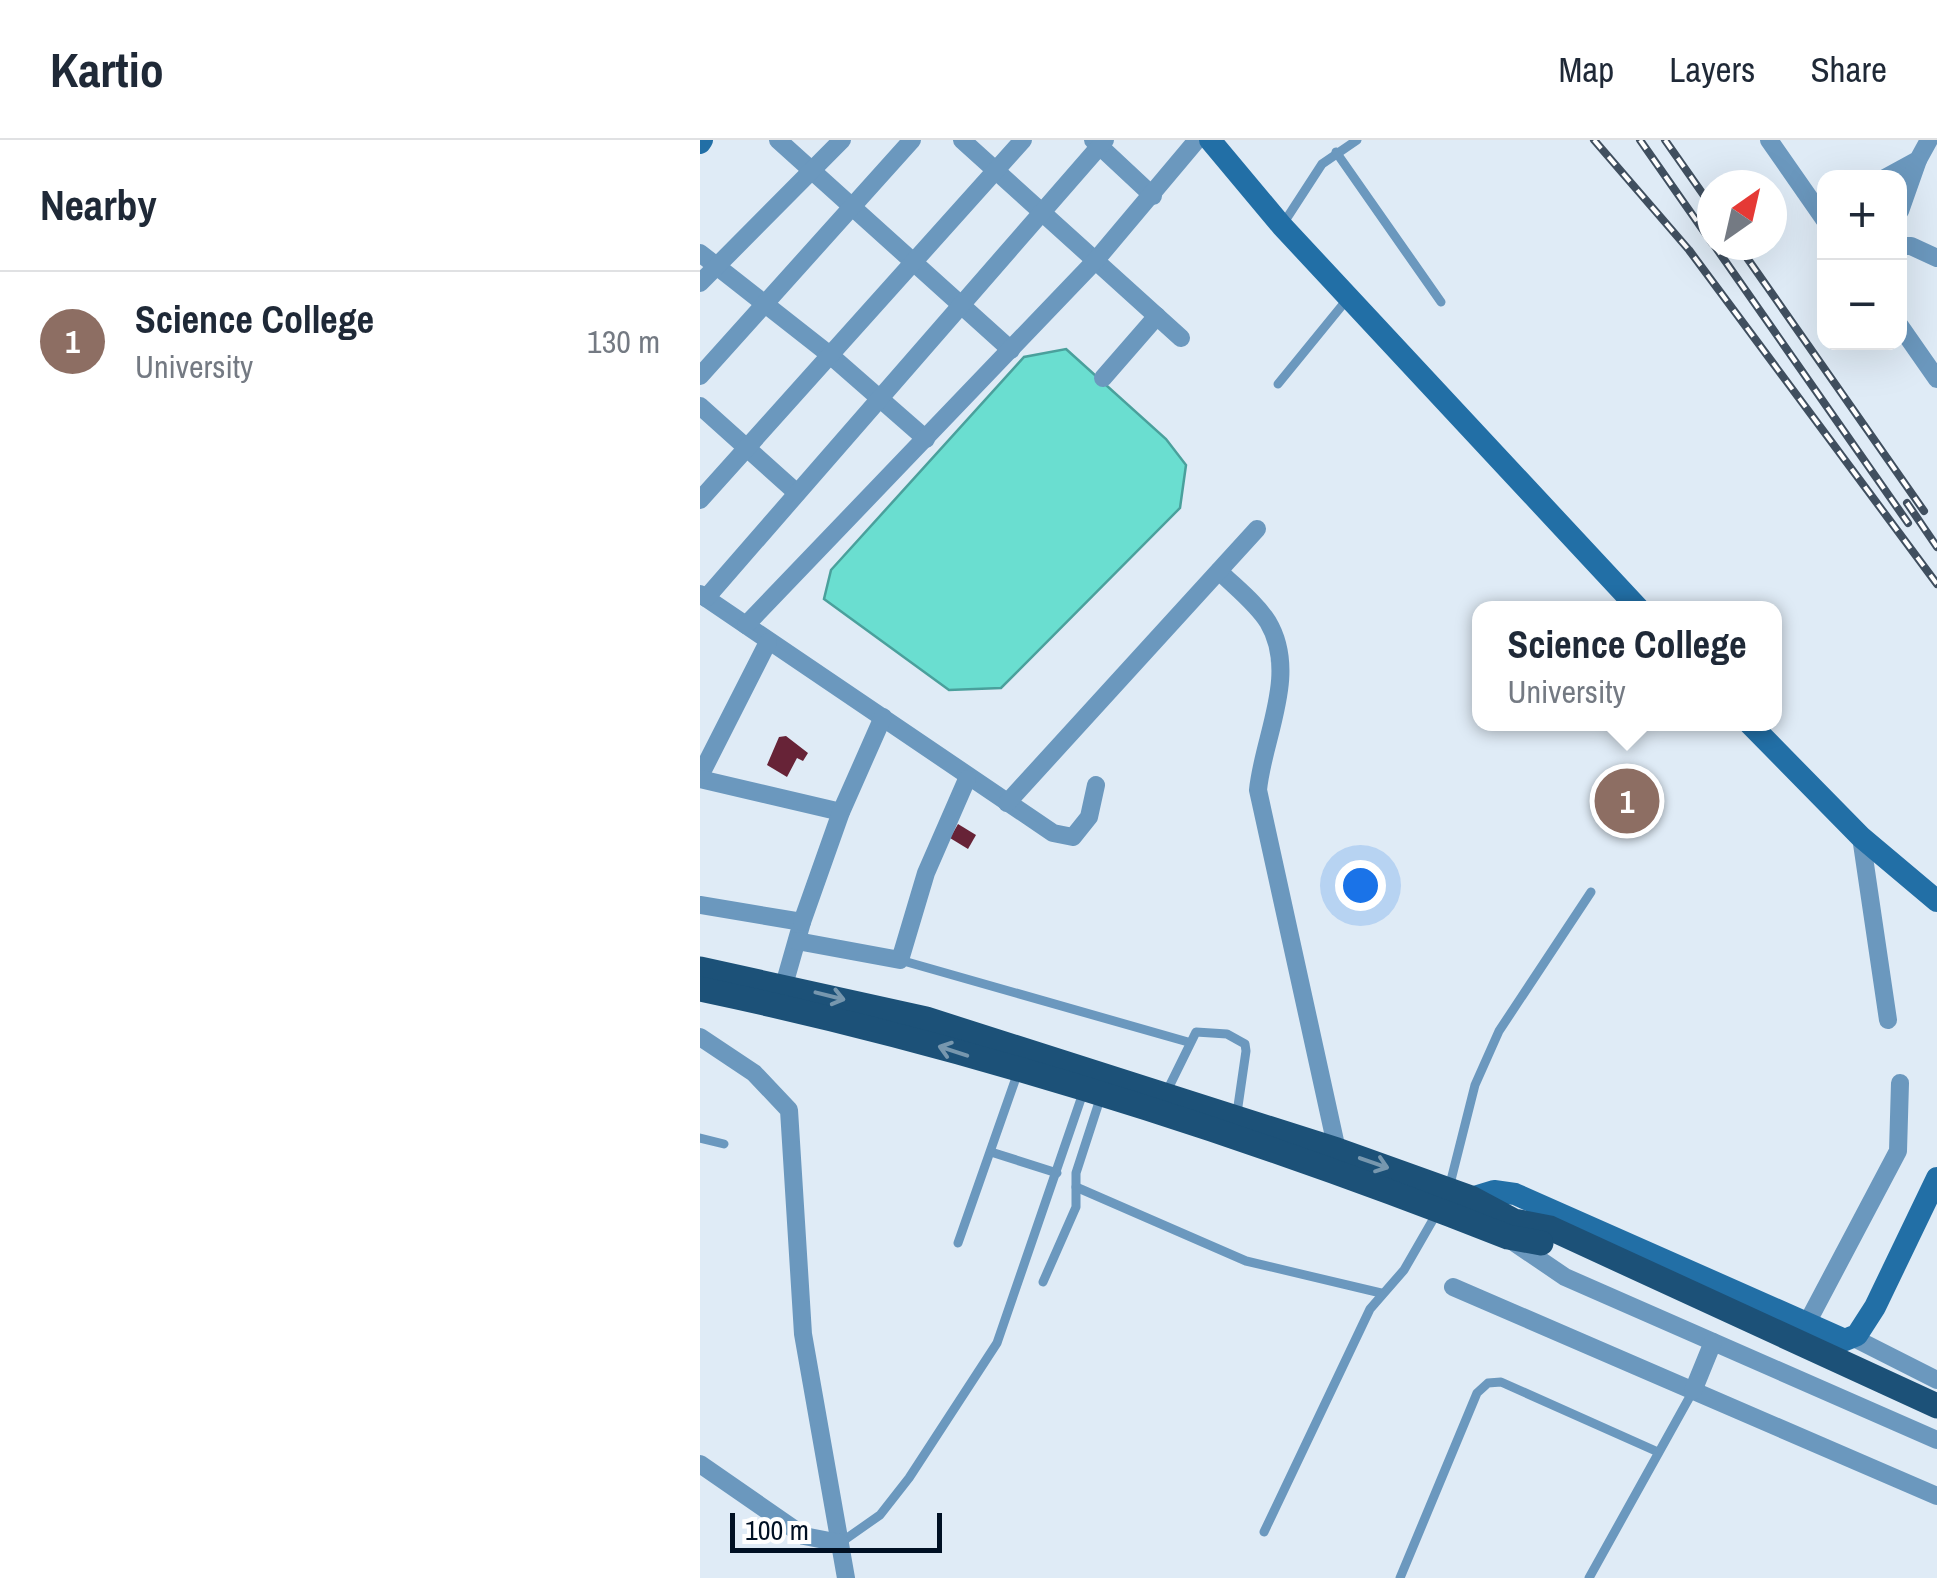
<!DOCTYPE html>
<meta charset="utf-8">
<style>
body{margin:0;font-family:"Archivo Narrow",sans-serif;background:#f6f6f7;color:#1f2937}
.controls{position:absolute;right:30px;top:30px;display:grid;overflow:hidden;border-radius:20px;box-shadow:0 10px 40px #0002}
.controls button{width:90px;height:90px;display:grid;place-items:center;padding:0;border:0;border-bottom:2px solid #e0e1e3;background:#fff;color:#1f2937;font:50px sans-serif}
.compass{position:absolute;left:997px;top:30px;width:90px;height:90px;border-radius:50%;background:#fff;box-shadow:0 10px 40px #0002;rotate:34deg}
.scale{position:absolute;left:30px;bottom:25px;width:212px;box-sizing:border-box;padding-left:10px;border:5px solid #001023;border-top:0;font-size:28px;line-height:35px;white-space:nowrap;color:#001023;-webkit-text-stroke:8px #fff;paint-order:stroke}
.you{position:absolute;left:660px;top:745px;width:35px;height:35px;margin:-25px;border:8px solid #fff;border-radius:50%;background:#1a73e8;box-shadow:0 0 0 15px #1a73e833}
.badge{display:grid;place-items:center;width:65px;height:65px;border-radius:50%;background:#76512c;color:#fff;font-size:32px;font-weight:700}
.pin{position:absolute;translate:-50% -50%;border:5px solid #fff;box-shadow:0 2px 10px #0006}
.popup{position:absolute;left:772px;top:461px;width:310px;height:130px;box-sizing:border-box;display:grid;place-content:center;border-radius:20px;background:#fff;filter:drop-shadow(0 2px 8px #0005);font-size:32px;white-space:nowrap;color:#747a83}
.popup b{font-size:38px;color:#1f2937}
.popup::after{content:'';position:absolute;left:50%;top:100%;margin-left:-20px;border:20px solid transparent;border-top-color:#fff}
.list{margin:0;padding:0;list-style:none}
h2{display:flex;justify-content:space-between;align-items:center;height:130px;margin:0;padding:0 40px;font-size:42px}
h2 small{font-size:32px;font-weight:400;color:#747a83}
.list li{display:grid;grid-template-columns:65px 1fr auto;gap:30px;align-items:center;box-sizing:border-box;height:140px;padding:0 40px;border-top:2px solid #e0e1e3}
.list b{display:block;font-size:38px;white-space:nowrap}
.list p{margin:0;font-size:32px;white-space:nowrap;color:#747a83}
.list em{font-size:32px;font-style:normal;color:#747a83}
.map{position:relative;flex:none;width:1237px;height:1438px;overflow:hidden}
header{display:flex;align-items:center;gap:60px;box-sizing:border-box;height:140px;padding:0 50px;background:#fff;border-bottom:2px solid #e0e1e3}
header strong{font-size:48px}
nav{display:flex;gap:55px;margin-inline-start:auto;font-size:35px}
main{display:flex}
aside{flex:1;background:#fff}
.map>svg:first-child{display:block}
</style>
<header>
<strong>Kartio</strong>
<nav><a>Map</a><a>Layers</a><a>Share</a></nav>
</header>
<main>
<aside>
<h2>Nearby<small></small></h2>
<ul class="list">
<li><span class="badge" style="background:#8d6e63">1</span><div><b>Science College</b><p>University</p></div><em>130 m</em></li>
</ul>
</aside>
<div class="map">
<svg width="1237" height="1438" viewBox="0 0 1237 1438">
<rect width="100%" height="100%" fill="#dfebf6"/>
<!-- water -->
<path fill="#6aded0" stroke="#4aa09c" stroke-width="2.5" d="M366 209 466 299 486 325 480 368 301 548 249 550 124 459 131 430 324 217Z"/>
<!-- building -->
<g fill="#672337">
<path d="M86 596 108 613 103 621 97 618 87 637 67 625 79 597Z"/>
<path d="M258 684 276 695 268 709 250 698Z"/>
</g>
<g fill="none" stroke-linecap="round" stroke-linejoin="round">
<!-- lane -->
<g stroke="#6b98be" stroke-width="9">
<path d="M636 12 741 162"/>
<path d="M583 84 622 24 657 0"/>
<path d="M578 244 649 157"/>
<path d="M200 820 488 902"/>
<path d="M466 953 496 892 527 894 545 904 546 911 537 973"/>
<path d="M0 998 24 1004"/>
<path d="M291 1012 357 1033"/>
<path d="M376 1047 546 1121 681 1153"/>
<path d="M749 1048 775 945 799 891 891 752"/>
<path d="M258 1103 318 932"/>
<path d="M343 1142 376 1067V1033L401 956"/>
<path d="M564 1392 670 1169 704 1130 738 1071"/>
<path d="M140 1403 180 1375 209 1338 297 1203 383 953"/>
<path d="M700 1438 777 1253 788 1243 801 1242 958 1312"/>
<path d="M889 1438 993 1251"/>
</g>
<!-- street -->
<g stroke="#6b98be" stroke-width="18">
<path d="M78 0 311 210"/>
<path d="M262 0 481 198"/>
<path d="M393 0 453 56"/>
<path d="M1069 0 1124 79"/>
<path d="M1185 38 1218 20 1229 0"/>
<path d="M1200 71 1218 20"/>
<path d="M1200 106H1211L1237 118"/>
<path d="M0 113 130 215 226 299"/>
<path d="M0 143 142 0"/>
<path d="M1200 186 1237 239"/>
<path d="M0 236 212 0"/>
<path d="M403 238 457 176"/>
<path d="M0 266 97 353"/>
<path d="M0 360 323 0"/>
<path d="M519 431C535 447 556 463 568 482 599 534 563 597 558 650L637 1010"/>
<path d="M0 454 353 693 373 697 389 677 396 645"/>
<path d="M6 458 405 0"/>
<path d="M46 485 396 120 497 0"/>
<path d="M0 636 68 502"/>
<path d="M0 639 141 672"/>
<path d="M307 663 557 389"/>
<path d="M1161 697 1188 880"/>
<path d="M0 765 102 782 84 845"/>
<path d="M102 782 141 672 183 577"/>
<path d="M97 801 200 820 226 733 267 639"/>
<path d="M0 897 54 933 89 970 103 1194 146 1438"/>
<path d="M812 1101 865 1137 1237 1300"/>
<path d="M753 1147 1237 1356"/>
<path d="M1106 1185 1198 1011 1200 943"/>
<path d="M1150 1196 1237 1240"/>
<path d="M993 1251 1013 1202"/>
<path d="M0 1324 104 1396 140 1403"/>
</g>
<!-- secondary -->
<g stroke="#226fa6" stroke-width="22">
<path d="M510 0 582 86 938 468"/>
<path d="M0 3 2 0"/>
<path d="M1050 584 1161 697 1237 761"/>
<path d="M771 1058 794 1051 815 1054 1145 1200 1157 1195 1175 1167 1237 1038"/>
</g>
<!-- primary -->
<g stroke="#1c5178" stroke-width="25">
<path d="M0 829 226 879 637 1010 771 1058 814 1081 850 1088 1237 1266"/>
<path d="M0 849C275 907 546 994 808 1097L841 1103"/>
</g>
<defs>
<g id="rail">
<path d="M894 0 989 110 1237 444"/>
<path d="M940 0 1012 103"/>
<path d="M965 0 1012 67"/>
<path d="M1014 105 1208 383"/>
<path d="M1038 105 1224 371"/>
<path d="M1207 363 1237 407"/>
</g>
</defs>
<!-- rail casing -->
<use href="#rail" stroke="#404f5f" stroke-width="8"/>
<!-- rail -->
<use href="#rail" stroke="#fff" stroke-width="4" stroke-dasharray="11" stroke-linecap="butt"/>
</g>
<!-- one-way arrows -->
<defs><path id="oneway-shaft" d="M-6 0H5M1.5-3L5.5 0L1.5 3" fill="none" stroke-width="1.6" stroke-linecap="round" stroke-linejoin="round" transform="scale(2.5)"/></defs>
<g stroke="#7797ae">
<use href="#oneway-shaft" transform="translate(130 856) rotate(14)"/>
<use href="#oneway-shaft" transform="translate(253 911) rotate(-162)"/>
<use href="#oneway-shaft" transform="translate(674 1023) rotate(19)"/>
</g>
</svg>
<div class="controls">
<button>+</button>
<button>−</button>
</div>
<svg class="compass" viewBox="-18 -18 36 36"><path d="M0-13l5 13h-10z" fill="#e53935"/><path d="M0 13l5-13h-10z" fill="#747a83"/></svg>
<div class="scale">100 m</div>
<div class="you"></div>
<div class="pin badge" style="left:927px;top:661px;background:#8d6e63">1</div>
<div class="popup"><b>Science College</b>University</div>
</div>
</main>
